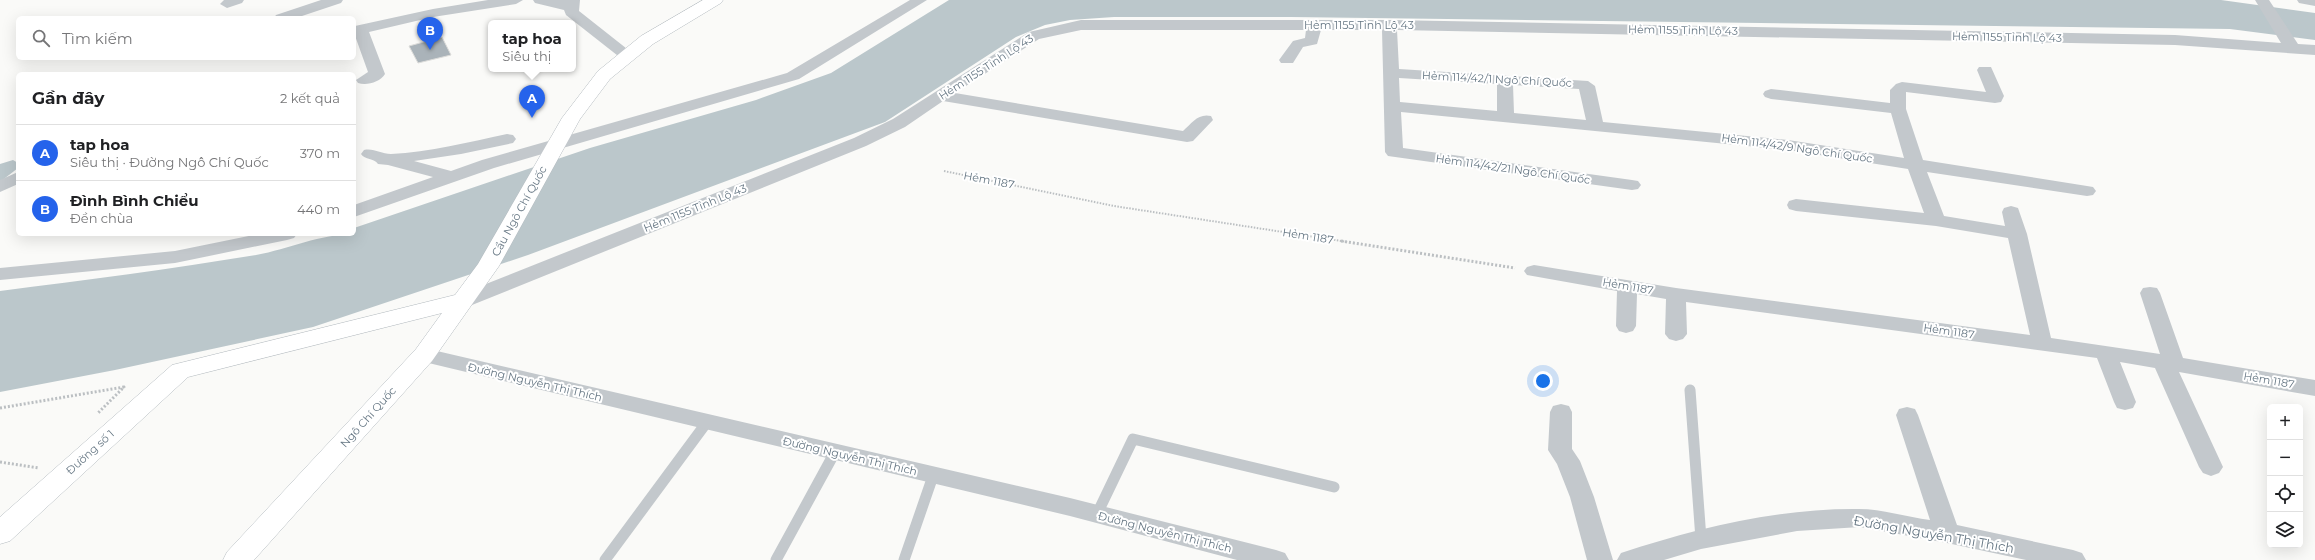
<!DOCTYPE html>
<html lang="vi">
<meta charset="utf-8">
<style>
body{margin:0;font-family:Montserrat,sans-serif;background:#f2f2f2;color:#202124}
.controls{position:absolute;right:12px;bottom:12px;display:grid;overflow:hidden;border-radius:6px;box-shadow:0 4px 16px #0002}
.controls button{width:36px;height:36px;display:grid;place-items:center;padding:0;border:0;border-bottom:1px solid #e0e0e0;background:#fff;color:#202124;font:20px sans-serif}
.you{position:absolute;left:1543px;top:381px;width:14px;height:14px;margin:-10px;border:3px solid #fff;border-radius:50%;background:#1a73e8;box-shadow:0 0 0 6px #1a73e833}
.badge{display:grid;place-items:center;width:26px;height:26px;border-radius:50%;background:#2563eb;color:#fff;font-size:13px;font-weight:700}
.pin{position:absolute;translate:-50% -33px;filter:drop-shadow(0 1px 2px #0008)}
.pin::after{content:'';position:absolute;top:21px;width:14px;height:12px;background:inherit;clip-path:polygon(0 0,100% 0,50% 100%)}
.popup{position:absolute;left:488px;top:20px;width:88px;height:52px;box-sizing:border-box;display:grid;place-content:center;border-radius:6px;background:#fff;filter:drop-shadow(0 1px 3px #0005);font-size:13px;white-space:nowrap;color:#757577}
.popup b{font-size:15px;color:#202124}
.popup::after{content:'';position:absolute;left:50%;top:100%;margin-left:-8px;border:8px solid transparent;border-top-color:#fff}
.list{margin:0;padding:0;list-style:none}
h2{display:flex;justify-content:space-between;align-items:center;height:52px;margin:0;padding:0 16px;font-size:17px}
h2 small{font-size:13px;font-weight:400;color:#757577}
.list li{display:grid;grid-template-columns:26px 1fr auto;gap:12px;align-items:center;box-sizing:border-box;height:56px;padding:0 16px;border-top:1px solid #e0e0e0}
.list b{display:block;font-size:15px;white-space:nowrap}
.list p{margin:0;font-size:13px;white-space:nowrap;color:#757577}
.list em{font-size:13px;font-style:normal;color:#757577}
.icon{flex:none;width:22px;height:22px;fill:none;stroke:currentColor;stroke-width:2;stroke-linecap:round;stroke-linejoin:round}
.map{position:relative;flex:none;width:2315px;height:560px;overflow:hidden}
.search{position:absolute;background:#fff;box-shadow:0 4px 16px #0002;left:16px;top:16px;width:340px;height:44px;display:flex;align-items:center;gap:10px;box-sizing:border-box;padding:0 14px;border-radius:6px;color:#757577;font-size:15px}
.panel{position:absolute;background:#fff;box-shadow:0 4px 16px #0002;left:16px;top:72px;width:340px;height:164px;border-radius:6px}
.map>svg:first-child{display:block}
</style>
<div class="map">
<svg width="2315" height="560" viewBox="0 0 2315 560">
<rect width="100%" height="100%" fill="#fafaf8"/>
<!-- water -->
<g fill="#bbc7cb">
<path d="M949 0H2221L2315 13V40L2230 29 1291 17H1114L1070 20 1045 25 1016 37 885 122 528 255 313 327 115 370 0 392V291C86 280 171 269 256 255 289 249 320 234 354 234V228L590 148 756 100 831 73Z"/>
<path d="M13 160 18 163V168L0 182V164Z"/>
</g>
<!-- building -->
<path fill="#aab3b9" stroke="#dcdcda" d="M442 37 451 55 418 63 409 46Z"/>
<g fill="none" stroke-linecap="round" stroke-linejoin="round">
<defs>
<path id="secondary" d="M703 0H723L721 3 653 44 610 79 580 119 499 266 432 361 254 560H223L227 552 416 349 442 313 188 377 10 541 0 544V517L172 365 455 295 478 264 562 118 598 71 641 36Z"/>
</defs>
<!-- secondary casing -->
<use href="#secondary" stroke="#b3babf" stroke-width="1"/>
<!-- path-far1 -->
<path stroke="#bbbfc2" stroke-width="2" stroke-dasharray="1.5 1.5" stroke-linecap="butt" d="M944 171 1114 206 1348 242"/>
<!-- path -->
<g stroke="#bbbfc2" stroke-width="3" stroke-dasharray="2 2" stroke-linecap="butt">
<path d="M1341 241 1515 268"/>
<path d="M0 408 124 387 98 413"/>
<path d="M0 462 39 468"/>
</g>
<!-- lane -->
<g stroke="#c3c8cc" stroke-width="11">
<path d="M1690 390 1701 539"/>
<path d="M1097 514 1133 439 1334 487"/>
<path d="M605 560 707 422"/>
<path d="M776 560 835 452"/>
<path d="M904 560 933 476"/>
</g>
<!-- street -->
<g fill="#c3c8cc" fill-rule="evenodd">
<path d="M224 0H244L242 3 227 8 220 4Z"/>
<path d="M321 0H343L341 3 296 18H274L276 15Z"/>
<path d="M488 0H523L516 4 433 17 369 32 385 74C380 82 367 86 358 83L356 80 368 72 354 33 355 26 433 9Z"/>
<path d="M533 0H580L579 11 636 56 634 59H622L566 15 564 10 535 3Z"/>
<path d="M910 0H927L799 79 494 168 354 217V205L433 177 388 165 378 164C374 158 365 160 361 154L364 150C374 148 381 154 391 154 429 152 470 142 507 134L513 135 516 139 513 143 461 154 414 161 451 171 482 160 787 73Z"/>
<path d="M2255 0H2269L2298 44 2315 45V55L2175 45 1397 30 1399 69 1588 81 1595 86 1603 122 1788 140 1904 158 1891 113 1771 99 1765 97 1763 94 1765 91 1771 89 1890 103V90L1896 84 1902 82 1986 92 1977 70 1979 67H1991L2004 96 2001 102 1995 103 1906 92V109L1923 160 2087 186 2093 187 2096 191 2093 195 2087 196 1927 172 1944 216 2005 226 2002 212 2004 208 2011 206 2018 208 2027 234 2051 338 2160 354 2140 293 2143 288 2150 287 2157 288 2160 293 2183 358 2315 380V396L2179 372 2223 467 2219 473 2211 476 2203 473 2199 467 2155 368 2120 362 2136 402 2133 408 2125 410 2117 408 2114 402 2097 358 1686 302 1687 334 1683 339 1676 341 1669 339 1665 334 1666 299 1637 294 1636 326 1633 331 1626 333 1619 331 1616 326 1617 291 1527 275 1524 271 1527 267 1534 265 1676 288 2030 335 2008 238 1936 226 1796 211 1789 209 1787 205 1789 201 1796 199 1924 213 1908 169 1788 150 1401 112 1403 148 1632 180 1638 181 1641 185 1638 189 1632 190 1388 156 1385 152 1382 30H1321L1317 44 1303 47 1293 63H1281L1279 60 1293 41 1305 38 1306 30H1081L1039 39 955 93 1183 131C1192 123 1198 113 1211 116L1213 120 1193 141 1187 142 943 101 905 127 866 146 472 305 465 307 458 305 455 300 458 295 854 138 893 119 1029 32 1081 20H1389L2175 35 2281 43ZM1399 78 1497 84V111L1400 102ZM1513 85 1579 89 1586 120 1514 113Z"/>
<path d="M2297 0H2315V6L2299 3Z"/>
<path d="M18 172V184L0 192V180Z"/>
<path d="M259 234H297L294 238 287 240 175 263 0 280V268L175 251Z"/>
<path d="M424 348 1070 498 1276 550 1285 553 1289 560H1237L1070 516 416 360 413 355 416 350Z"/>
<path d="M1561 404 1569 406 1572 412V449L1580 461 1594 497 1613 560H1587L1570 497 1557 464 1548 450 1550 412 1553 406Z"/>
<path d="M1907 407 1915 409 1918 415 1957 525 2073 550 2082 553 2086 560H2026L1947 543 1860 527 1797 531 1701 549 1664 560H1617L1621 553C1697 528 1779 508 1859 509 1882 509 1907 517 1930 520L1896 415 1899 409Z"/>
</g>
<!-- secondary -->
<use href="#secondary" fill="#fff" fill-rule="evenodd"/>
</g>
<g text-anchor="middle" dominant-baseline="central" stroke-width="4" stroke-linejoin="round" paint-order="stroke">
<!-- street labels -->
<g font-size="11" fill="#657683" stroke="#fff">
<text x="1359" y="25">Hẻm 1155 Tỉnh Lộ 43</text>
<text transform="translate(1683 30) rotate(1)">Hẻm 1155 Tỉnh Lộ 43</text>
<text transform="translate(2007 37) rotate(1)">Hẻm 1155 Tỉnh Lộ 43</text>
<text transform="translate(986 67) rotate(-33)">Hẻm 1155 Tỉnh Lộ 43</text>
<text transform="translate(1497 79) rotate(3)">Hẻm 114/42/1 Ngô Chí Quốc</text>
<text transform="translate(1797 148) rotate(8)">Hẻm 114/42/9 Ngô Chí Quốc</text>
<text transform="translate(1513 169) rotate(8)">Hẻm 114/42/21 Ngô Chí Quốc</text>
<text transform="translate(989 180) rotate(11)">Hẻm 1187</text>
<text transform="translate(695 208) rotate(-22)">Hẻm 1155 Tỉnh Lộ 43</text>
<text transform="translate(519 211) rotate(-61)">Cầu Ngô Chí Quốc</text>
<text transform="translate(1308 236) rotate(9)">Hẻm 1187</text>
<text transform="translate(1628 286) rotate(10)">Hẻm 1187</text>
<text transform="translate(1949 331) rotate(8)">Hẻm 1187</text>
<text transform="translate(2269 380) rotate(10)">Hẻm 1187</text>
<text transform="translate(535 382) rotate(13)">Đường Nguyễn Thị Thích</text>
<text transform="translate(368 417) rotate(-48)">Ngô Chí Quốc</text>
<text transform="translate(90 452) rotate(-42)">Đường số 1</text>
<text transform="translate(850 456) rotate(13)">Đường Nguyễn Thị Thích</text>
<text transform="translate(1165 532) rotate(14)">Đường Nguyễn Thị Thích</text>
</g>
<!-- near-street labels -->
<g font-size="13" fill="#657683" stroke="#fff">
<text transform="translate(1934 534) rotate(10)">Đường Nguyễn Thị Thích</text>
</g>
</g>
</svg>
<div class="controls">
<button>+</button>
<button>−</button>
<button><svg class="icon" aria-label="locate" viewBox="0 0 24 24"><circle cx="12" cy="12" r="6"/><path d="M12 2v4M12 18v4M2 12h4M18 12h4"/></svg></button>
<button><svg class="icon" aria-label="layers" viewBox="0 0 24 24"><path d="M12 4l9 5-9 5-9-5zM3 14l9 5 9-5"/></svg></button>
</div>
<div class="you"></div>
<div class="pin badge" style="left:532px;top:118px">A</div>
<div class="popup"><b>tap hoa</b>Siêu thị</div>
<div class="pin badge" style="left:430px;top:50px">B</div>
<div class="search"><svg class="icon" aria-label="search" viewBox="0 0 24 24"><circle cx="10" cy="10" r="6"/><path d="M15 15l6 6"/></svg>Tìm kiếm</div>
<section class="panel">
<h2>Gần đây<small>2 kết quả</small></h2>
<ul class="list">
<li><span class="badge">A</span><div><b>tap hoa</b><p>Siêu thị · Đường Ngô Chí Quốc</p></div><em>370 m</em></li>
<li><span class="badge">B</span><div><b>Đình Bình Chiểu</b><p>Đền chùa</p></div><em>440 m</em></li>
</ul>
</section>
</div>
